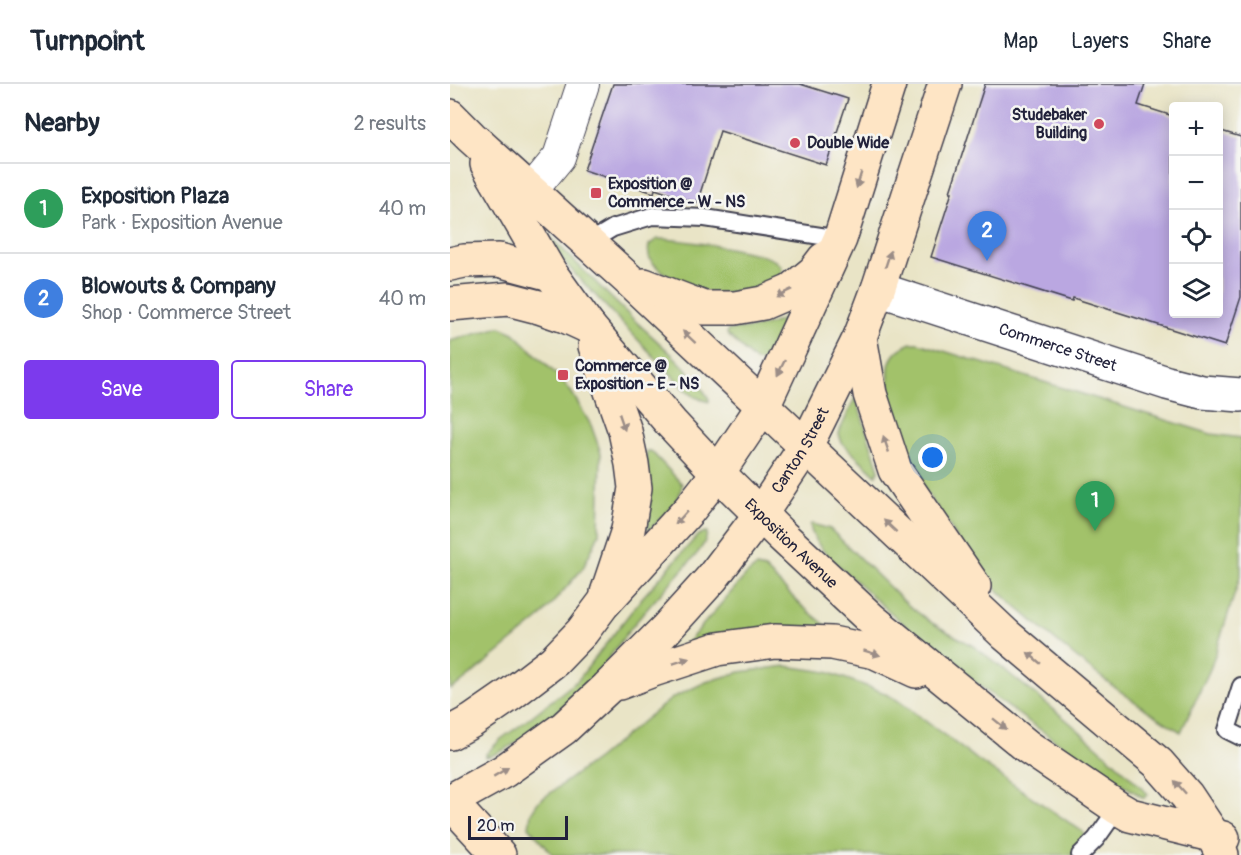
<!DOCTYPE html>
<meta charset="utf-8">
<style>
body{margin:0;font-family:Pangolin,sans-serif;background:#f2f2f3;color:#1f2937}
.controls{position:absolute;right:18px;top:18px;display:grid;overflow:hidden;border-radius:6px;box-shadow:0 3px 15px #0003}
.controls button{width:54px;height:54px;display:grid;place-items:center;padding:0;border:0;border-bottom:2px solid #e0e1e3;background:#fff;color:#1f2937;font:30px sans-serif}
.scale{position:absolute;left:18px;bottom:15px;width:100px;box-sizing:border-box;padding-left:6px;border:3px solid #22223b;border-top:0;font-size:16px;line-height:21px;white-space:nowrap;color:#22223b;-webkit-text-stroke:4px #f6f6f2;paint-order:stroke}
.you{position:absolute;left:483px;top:374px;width:21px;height:21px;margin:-15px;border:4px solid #fff;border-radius:50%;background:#1a73e8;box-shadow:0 0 0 9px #1a73e833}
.badge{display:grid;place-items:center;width:39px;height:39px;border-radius:50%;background:#7c3aed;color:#fff;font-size:20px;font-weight:700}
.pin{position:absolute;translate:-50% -50px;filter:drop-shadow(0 2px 3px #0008)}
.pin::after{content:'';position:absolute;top:32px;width:21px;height:18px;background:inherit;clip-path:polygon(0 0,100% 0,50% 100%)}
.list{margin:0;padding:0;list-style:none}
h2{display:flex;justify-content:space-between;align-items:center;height:78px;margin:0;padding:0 24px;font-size:26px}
h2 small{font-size:20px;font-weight:400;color:#747a83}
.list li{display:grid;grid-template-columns:39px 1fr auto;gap:18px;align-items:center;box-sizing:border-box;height:90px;padding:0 24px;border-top:2px solid #e0e1e3}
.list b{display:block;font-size:22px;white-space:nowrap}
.list p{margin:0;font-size:20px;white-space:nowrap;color:#747a83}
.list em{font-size:20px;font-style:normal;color:#747a83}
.actions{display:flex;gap:12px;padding:18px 24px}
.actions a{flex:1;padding:14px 0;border:2px solid #7c3aed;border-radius:6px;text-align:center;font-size:21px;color:#7c3aed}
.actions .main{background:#7c3aed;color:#fff}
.icon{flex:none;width:33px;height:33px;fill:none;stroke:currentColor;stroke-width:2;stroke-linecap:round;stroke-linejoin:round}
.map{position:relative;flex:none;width:791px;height:771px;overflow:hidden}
header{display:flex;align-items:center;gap:36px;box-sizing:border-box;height:84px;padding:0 30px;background:#fff;border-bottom:2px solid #e0e1e3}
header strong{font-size:28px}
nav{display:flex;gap:33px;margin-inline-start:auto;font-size:21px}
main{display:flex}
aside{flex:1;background:#fff}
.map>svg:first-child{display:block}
</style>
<header>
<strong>Turnpoint</strong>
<nav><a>Map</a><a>Layers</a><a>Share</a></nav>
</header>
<main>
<aside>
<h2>Nearby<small>2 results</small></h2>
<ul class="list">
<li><span class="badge" style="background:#2e9e5b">1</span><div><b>Exposition Plaza</b><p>Park · Exposition Avenue</p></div><em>40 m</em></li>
<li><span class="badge" style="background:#3f7fe0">2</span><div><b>Blowouts &amp; Company</b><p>Shop · Commerce Street</p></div><em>40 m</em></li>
</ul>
<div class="actions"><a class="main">Save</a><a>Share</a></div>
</aside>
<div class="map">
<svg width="791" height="771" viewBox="0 0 791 771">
<rect width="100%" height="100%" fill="#f6f6f2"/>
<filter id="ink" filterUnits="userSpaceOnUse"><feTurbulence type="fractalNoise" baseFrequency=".0167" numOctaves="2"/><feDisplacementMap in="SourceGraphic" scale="12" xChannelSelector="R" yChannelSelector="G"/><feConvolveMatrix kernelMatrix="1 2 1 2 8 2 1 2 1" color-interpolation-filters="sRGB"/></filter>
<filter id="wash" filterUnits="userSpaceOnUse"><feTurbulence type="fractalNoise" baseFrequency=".008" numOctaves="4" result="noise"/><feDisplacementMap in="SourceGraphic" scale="24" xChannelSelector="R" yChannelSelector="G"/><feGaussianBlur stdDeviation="1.35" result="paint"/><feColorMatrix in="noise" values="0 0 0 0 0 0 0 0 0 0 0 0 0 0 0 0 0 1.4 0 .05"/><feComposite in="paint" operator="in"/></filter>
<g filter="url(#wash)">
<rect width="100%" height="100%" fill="#e9e4c6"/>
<!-- green -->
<g fill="#a2c26a" stroke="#627252" stroke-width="1.5">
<path d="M96 149C124 176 151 204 179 231 207 258 239 282 259 315V318L245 313 234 304 125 190 92 152Z"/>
<path d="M207 155C227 155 315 167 328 179 334 183 332 191 330 197 321 200 310 207 299 209 291 210 265 209 257 208 240 206 209 189 200 175 198 170 198 166 199 161Z"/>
<path d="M337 234 321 274 315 278 305 277 277 250 278 246 304 244 320 240Z"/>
<path d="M50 243 64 249 109 293 122 309 141 341 151 369 149 450 133 484 89 535 11 599 0 605V257Z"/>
<path d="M461 259H468L761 350 791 354V490L761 583 731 648C682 618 636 583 592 545 570 526 547 508 528 486 517 474 509 458 501 444 488 425 474 406 463 386 452 366 444 335 441 312 437 288 434 270 461 259Z"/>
<path d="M406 314 429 386 426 391 392 359 389 350 390 346 404 316Z"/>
<path d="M198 367H201L232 400C230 420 210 434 198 448L199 406 196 370Z"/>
<path d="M362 440 380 445 458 521 482 539 523 562 537 572C594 617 647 659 698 710L694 714C593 652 496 581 409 500 393 486 363 464 360 441Z"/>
<path d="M255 448H257C257 462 241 476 233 485 215 505 197 524 181 544 167 561 155 582 139 598 119 619 64 667 36 673V670L51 655 72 640 128 596 191 515 248 451Z"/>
<path d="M306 483 315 485 352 522 379 544 237 559 296 491Z"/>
<path d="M336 582 377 588 430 607 447 616 529 677 633 748 636 758 623 771H103L79 743 81 729 88 718 148 674 198 633 224 613 256 598 290 588Z"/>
</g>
<g id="blocks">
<!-- building -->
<g fill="#baa7e1">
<path d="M163 0H350L398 15 376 81 270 47 247 119 205 105 204 109 134 86Z"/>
<path d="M535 0H695L688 21 723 32V230H768V46L791 53V213L775 262 623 214 622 217 481 173 502 108H500Z"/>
</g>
</g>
</g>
<g filter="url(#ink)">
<use href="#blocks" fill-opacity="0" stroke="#403f50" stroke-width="1.5"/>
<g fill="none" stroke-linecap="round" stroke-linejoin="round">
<defs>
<g id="service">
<path d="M138 159 163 144 202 132 255 134 390 155"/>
<path d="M791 602 777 646 791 653"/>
<path d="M630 771 646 755 668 724"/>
</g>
<path id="minor" d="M61 122 81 107 109 73 133 0"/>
<g id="tertiary">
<path id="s1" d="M428 205 717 299 752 308 791 311"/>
</g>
<g id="secondary">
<path d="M0 32 21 53 179 196 556 551 708 679 737 712 763 751 772 771"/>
<path id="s2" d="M37 80 101 190 139 243 221 339 268 389 331 451 421 535 578 663 668 724 680 731 773 754"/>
<path d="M0 180 14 177 49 176 101 190"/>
<path d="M194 201 254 224H285L313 219 341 207 364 188 374 175"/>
<path d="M0 220 58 215 89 223 115 232 139 243"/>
<path d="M410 253 420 310 445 386 524 502"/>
<path d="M145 262 175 347 182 380 185 404 178 446 157 509"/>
<path d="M169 599 203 586 267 565 325 557 382 559 425 568 466 587"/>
<path d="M0 649 22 637 61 610 104 577 132 548 153 520 239 426 268 389 313 322 390 155 439 0"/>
<path id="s3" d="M0 717 54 687 114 644 157 604 215 546 262 494 310 431 356 362 410 253 428 205 495 0"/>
<path d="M0 718 49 771"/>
</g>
</defs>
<!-- service casing -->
<use href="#service" stroke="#403f50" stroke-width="20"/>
<!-- minor casing -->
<use href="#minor" stroke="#403f50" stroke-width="34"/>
<!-- tertiary casing -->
<use href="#tertiary" stroke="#403f50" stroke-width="36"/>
<!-- secondary casing -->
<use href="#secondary" stroke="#403f50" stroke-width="36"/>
<!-- service -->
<use href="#service" stroke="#fff" stroke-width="16"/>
<!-- minor -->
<use href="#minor" stroke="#fff" stroke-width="32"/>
<!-- tertiary -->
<use href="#tertiary" stroke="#fff" stroke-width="33"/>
<!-- secondary -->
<use href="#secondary" stroke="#fee5c5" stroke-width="33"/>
</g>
<!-- one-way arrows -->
<defs><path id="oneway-solid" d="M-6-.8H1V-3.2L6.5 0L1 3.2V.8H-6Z" transform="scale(1.5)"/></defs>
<g fill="#9b8d87">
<use href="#oneway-solid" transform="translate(409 96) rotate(107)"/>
<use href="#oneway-solid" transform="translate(438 175) rotate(-72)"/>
<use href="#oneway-solid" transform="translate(334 209) rotate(154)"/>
<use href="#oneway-solid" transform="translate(239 253) rotate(-137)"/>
<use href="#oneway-solid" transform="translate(331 284) rotate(116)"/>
<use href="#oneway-solid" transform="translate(172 338) rotate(71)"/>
<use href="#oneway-solid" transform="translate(436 360) rotate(-109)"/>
<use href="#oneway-solid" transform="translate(231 434) rotate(132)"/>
<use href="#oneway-solid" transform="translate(440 442) rotate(-137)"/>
<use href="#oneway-solid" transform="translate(422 569) rotate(17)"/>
<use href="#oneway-solid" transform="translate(584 574) rotate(-140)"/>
<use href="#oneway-solid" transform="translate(231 577) rotate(-18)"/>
<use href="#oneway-solid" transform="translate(550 640) rotate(39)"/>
<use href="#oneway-solid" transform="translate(51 688) rotate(-31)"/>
<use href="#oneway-solid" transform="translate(730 703) rotate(-132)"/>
</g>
</g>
<!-- markers -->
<g fill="#d1495b" stroke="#f6f6f2" stroke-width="2">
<circle cx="649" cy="40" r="6"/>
<circle cx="345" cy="59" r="6"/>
<rect x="140" y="103" width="12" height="12" rx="3"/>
<rect x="107" y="285" width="12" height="12" rx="3"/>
</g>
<g text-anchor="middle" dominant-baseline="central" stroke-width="5" stroke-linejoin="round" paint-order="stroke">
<!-- poi labels -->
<g font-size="16" font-weight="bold" fill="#22223b" stroke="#f6f6f2" text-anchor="start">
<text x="637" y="31" text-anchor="end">Studebaker<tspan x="637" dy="18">Building</tspan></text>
<text x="357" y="59">Double Wide</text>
<text x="158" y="100">Exposition @<tspan x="158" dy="18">Commerce - W - NS</tspan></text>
<text x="125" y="282">Commerce @<tspan x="125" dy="18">Exposition - E - NS</tspan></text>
</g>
<!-- street labels -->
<g font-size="16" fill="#22223b" stroke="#f6f6f2">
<text stroke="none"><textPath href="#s1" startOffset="189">Commerce Street</textPath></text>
<text stroke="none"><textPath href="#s3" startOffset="502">Canton Street</textPath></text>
<text stroke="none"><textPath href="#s2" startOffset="489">Exposition Avenue</textPath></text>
</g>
</g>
</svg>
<div class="controls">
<button>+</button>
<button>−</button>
<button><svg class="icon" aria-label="locate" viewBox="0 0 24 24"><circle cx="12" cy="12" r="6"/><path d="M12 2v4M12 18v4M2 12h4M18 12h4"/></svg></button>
<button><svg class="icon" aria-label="layers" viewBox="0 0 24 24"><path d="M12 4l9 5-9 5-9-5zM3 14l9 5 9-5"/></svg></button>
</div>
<div class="scale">20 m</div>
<div class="you"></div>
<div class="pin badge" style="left:645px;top:447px;background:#2e9e5b">1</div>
<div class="pin badge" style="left:537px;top:177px;background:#3f7fe0">2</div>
</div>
</main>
